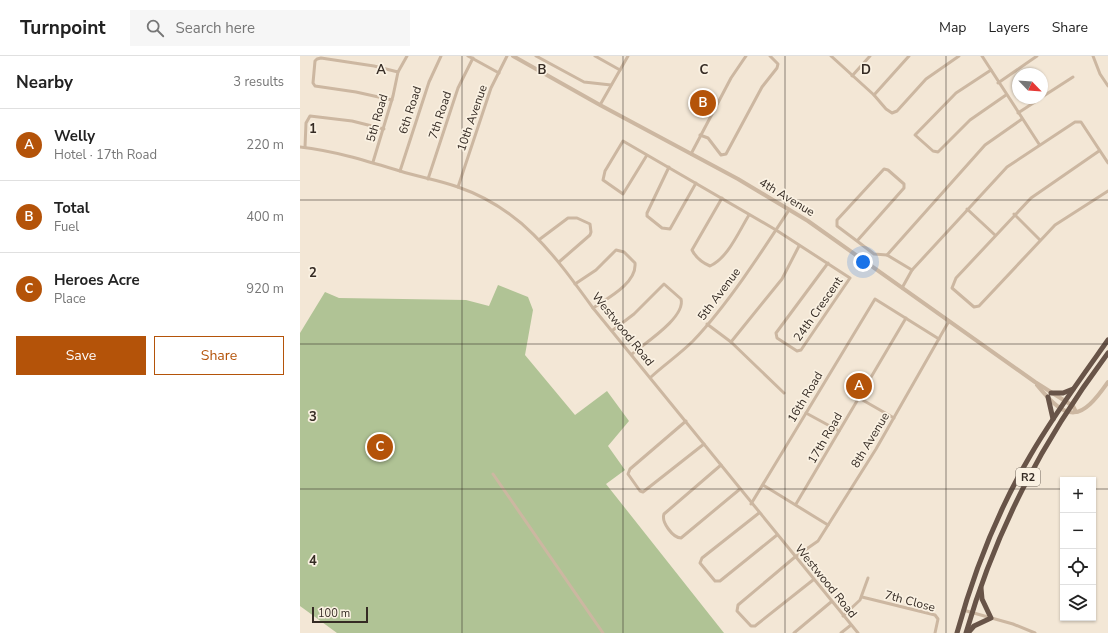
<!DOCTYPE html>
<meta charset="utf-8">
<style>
body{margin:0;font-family:"Nunito Sans",sans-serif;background:#f6f6f6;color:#222}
.controls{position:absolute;right:12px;bottom:12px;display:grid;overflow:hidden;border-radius:0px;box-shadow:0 1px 3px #0004}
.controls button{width:36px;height:36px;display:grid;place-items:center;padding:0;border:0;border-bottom:1px solid #e0e0e0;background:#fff;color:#222;font:20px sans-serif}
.compass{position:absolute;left:712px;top:12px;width:36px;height:36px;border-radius:50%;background:#fff;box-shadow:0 1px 3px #0004;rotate:115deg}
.scale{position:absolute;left:12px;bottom:10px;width:56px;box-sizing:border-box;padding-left:4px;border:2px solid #352b24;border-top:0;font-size:11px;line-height:14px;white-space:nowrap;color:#352b24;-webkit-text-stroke:3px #faf1e2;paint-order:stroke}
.you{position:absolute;left:563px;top:206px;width:14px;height:14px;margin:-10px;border:3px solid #fff;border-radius:50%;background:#1a73e8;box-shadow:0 0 0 6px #1a73e833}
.badge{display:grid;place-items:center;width:26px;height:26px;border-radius:50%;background:#b45309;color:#fff;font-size:13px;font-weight:700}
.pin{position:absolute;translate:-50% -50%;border:2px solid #fff;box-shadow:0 1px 4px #0006}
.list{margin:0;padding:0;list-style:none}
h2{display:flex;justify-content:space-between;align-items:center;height:52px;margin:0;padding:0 16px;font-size:17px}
h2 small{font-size:13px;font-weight:400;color:#767676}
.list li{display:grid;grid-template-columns:26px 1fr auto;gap:12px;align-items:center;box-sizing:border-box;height:72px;padding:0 16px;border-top:1px solid #e0e0e0}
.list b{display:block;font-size:15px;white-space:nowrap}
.list p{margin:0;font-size:13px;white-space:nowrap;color:#767676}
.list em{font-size:13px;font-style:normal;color:#767676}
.actions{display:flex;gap:8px;padding:12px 16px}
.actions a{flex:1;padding:9px 0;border:1px solid #b45309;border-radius:0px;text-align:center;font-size:14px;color:#b45309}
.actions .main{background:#b45309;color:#fff}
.icon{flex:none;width:22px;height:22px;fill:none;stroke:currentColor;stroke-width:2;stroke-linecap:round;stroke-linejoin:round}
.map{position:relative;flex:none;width:808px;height:577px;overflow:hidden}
header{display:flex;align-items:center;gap:24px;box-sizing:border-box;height:56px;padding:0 20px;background:#fff;border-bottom:1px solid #e0e0e0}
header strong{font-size:19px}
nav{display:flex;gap:22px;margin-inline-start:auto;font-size:14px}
.search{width:280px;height:36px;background:#f6f6f6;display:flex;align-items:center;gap:10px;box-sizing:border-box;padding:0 14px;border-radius:0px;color:#767676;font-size:15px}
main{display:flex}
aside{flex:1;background:#fff}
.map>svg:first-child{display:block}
</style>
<header>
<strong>Turnpoint</strong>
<div class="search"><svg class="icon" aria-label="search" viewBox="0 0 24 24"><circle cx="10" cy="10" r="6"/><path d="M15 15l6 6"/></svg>Search here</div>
<nav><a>Map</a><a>Layers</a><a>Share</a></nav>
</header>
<main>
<aside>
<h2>Nearby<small>3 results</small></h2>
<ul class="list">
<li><span class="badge">A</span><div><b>Welly</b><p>Hotel · 17th Road</p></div><em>220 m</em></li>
<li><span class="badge">B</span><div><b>Total</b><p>Fuel</p></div><em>400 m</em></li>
<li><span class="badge">C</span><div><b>Heroes Acre</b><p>Place</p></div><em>920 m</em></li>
</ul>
<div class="actions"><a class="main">Save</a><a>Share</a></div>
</aside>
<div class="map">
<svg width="808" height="577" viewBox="0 0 808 577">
<rect width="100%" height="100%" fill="#f3e7d6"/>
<!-- green -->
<path fill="#b0c395" d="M198 229 228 241 233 254 225 299 275 359 307 335 329 365 308 390 325 414 306 428 424 577H37L0 550V277L25 236 39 242 166 244 189 250Z"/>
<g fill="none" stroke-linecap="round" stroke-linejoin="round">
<!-- minor -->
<g stroke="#ccb7a1" stroke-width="3">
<path d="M168 0 199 17"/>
<path d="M236 0 284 26 311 29"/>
<path d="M295 0 320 14"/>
<path d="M531 0 574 39 586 53 592 57 597 55 626 23 659 0"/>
<path d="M682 0 739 88"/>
<path d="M793 0 800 18 808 30"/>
<path d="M691 14 656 37 615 79 633 95 638 96 670 64 706 39"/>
<path d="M552 20 570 0"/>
<path d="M698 27 737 0"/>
<path d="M574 39 609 0"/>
<path d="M742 41 773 21"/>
<path d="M92 44 56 36 15 30 13 27 15 5 17 3 21 2 74 10 98 16"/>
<path d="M300 49 328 0"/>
<path d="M718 57 741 42"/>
<path d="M400 79 408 82 421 99 426 98 462 31 477 12 478 8 470 0"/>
<path d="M0 91C35 95 67 105 100 115 119 121 139 124 158 131 222 153 255 200 293 252L558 577"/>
<path d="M5 91 6 67 10 60 52 65 84 73"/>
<path d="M799 95 731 142 656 222 652 232 674 251 679 250 755 169 808 135"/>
<path d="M391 98 431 22 446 0"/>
<path d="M347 99 323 138 303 124 305 115 323 85 476 174 550 222 501 294 497 295 477 282 476 277 528 207"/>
<path d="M73 106 93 40 98 16 107 0"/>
<path d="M369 111 347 157V160L362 172 370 173 396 127"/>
<path d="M100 115 129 26 141 0"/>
<path d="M128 123 158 32 173 2"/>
<path d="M158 131 191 32 207 0"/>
<path d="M422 142 392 194C396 202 403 207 410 210 428 202 439 175 449 159"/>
<path d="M667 153 695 179"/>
<path d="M714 158 740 184"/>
<path d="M240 183 268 162H277L290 168 291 176 290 179 259 206"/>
<path d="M557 185 537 170V164L584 113 588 114 604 128V132L557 185 574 198 587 199"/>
<path d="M612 214 587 199 685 89 722 63"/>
<path d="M275 228 296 214 316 194 324 196 335 207C337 227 308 242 293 252"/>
<path d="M602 232 612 214 707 111 775 66H781L808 107"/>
<path d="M407 268 431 286"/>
<path d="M313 274 334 258 364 228 381 243C386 261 345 287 332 298"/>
<path d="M351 321C364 309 380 298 393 285 428 248 461 197 489 154"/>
<path d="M484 337 431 286 482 223 499 190"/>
<path d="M559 342 594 362"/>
<path d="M506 357 539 375"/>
<path d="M386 365 330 413 328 418 340 435 343 436 404 388"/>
<path d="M421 409 364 458C361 466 373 482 381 482L440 433"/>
<path d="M193 418 303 577"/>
<path d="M463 429 528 469"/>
<path d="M451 448 575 243 639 283"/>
<path d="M496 448 606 262"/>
<path d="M459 457 402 502 400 507 415 525H420L477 479"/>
<path d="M513 524 455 570H451L437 555 438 549 495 501 518 485 576 393 649 265"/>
<path d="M562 541 635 559 638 563 635 577"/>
<path d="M663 554 713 568 735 577"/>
<path d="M543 560 560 544 568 522"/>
<path d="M494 577 531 546"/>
<path d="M541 577 551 569"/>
</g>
<!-- tertiary -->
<g stroke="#ccb7a1" stroke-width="4">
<path d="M213 0 300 49 438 123 508 165 735 326 773 350 776 356"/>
<path d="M737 329C768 367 781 365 808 326"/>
</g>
<!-- trunk -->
<g stroke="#685448" stroke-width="5">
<path d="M751 337H763L773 333"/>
<path d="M748 341 753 363"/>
<path d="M657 577C674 515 697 456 730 400 753 360 781 322 808 284"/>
<path d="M666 577C696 473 743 384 808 297"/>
<path d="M668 577 674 570 691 562 682 543 681 532"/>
</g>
</g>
<!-- grid -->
<path fill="none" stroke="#352b24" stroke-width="1" stroke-opacity="0.55" d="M162 0V577M323 0V577M485 0V577M646 0V577M0 144H808M0 288H808M0 433H763M793 433H808"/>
<g text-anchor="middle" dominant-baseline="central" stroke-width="3.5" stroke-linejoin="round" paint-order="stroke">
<!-- shield labels -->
<rect fill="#faf1e2" stroke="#70665d" stroke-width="1" x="716" y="412" width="24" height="18" rx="3"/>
<g font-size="11" font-weight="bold" fill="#352b24">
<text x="728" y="421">R2</text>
</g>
<!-- street labels -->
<g font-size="12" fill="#352b24" stroke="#faf1e2">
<text transform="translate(110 54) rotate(-72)">6th Road</text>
<text transform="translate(140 59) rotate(-72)">7th Road</text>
<text transform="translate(77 62) rotate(-74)">5th Road</text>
<text transform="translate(172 62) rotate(-71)">10th Avenue</text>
<text transform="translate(487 141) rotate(31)">4th Avenue</text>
<text transform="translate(419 238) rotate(-53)">5th Avenue</text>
<text transform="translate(518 253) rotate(-55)">24th Crescent</text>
<text transform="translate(323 273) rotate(51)">Westwood Road</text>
<text transform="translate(505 341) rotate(-59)">16th Road</text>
<text transform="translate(525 382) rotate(-60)">17th Road</text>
<text transform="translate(570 384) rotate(-59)">8th Avenue</text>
<text transform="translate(526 525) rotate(51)">Westwood Road</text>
<text transform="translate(610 545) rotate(15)">7th Close</text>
</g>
</g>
<g font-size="13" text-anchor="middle" font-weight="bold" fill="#352b24" stroke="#faf1e2" stroke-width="3.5" stroke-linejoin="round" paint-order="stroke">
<text x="81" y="18">A</text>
<text x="242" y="18">B</text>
<text x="404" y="18">C</text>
<text x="566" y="18">D</text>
<text x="13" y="77">1</text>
<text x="13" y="221">2</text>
<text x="13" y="365">3</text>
<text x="13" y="509">4</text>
</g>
</svg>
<div class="controls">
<button>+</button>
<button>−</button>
<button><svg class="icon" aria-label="locate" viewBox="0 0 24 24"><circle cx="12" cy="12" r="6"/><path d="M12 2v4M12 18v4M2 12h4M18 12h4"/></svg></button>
<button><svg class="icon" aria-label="layers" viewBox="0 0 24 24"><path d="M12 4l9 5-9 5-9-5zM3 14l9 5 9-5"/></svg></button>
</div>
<svg class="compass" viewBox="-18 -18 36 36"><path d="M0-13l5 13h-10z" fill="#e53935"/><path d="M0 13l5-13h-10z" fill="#767676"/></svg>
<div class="scale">100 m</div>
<div class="you"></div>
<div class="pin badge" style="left:559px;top:330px">A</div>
<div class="pin badge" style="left:403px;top:47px">B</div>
<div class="pin badge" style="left:80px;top:391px">C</div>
</div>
</main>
